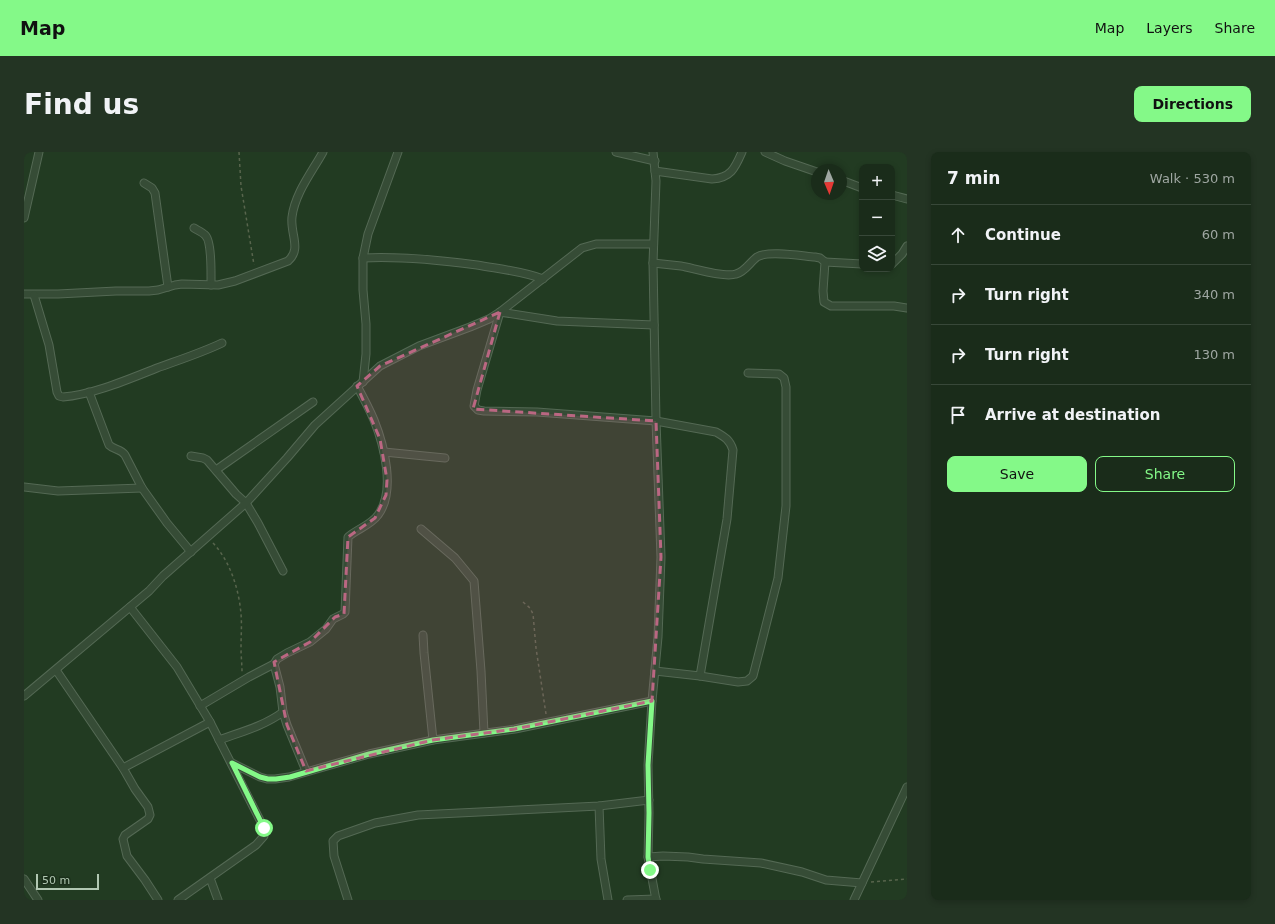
<!DOCTYPE html>
<meta charset="utf-8">
<style>
body{margin:0;font-family:"DejaVu Sans",sans-serif;background:#233423;color:#f1f3f6}
.controls{position:absolute;right:12px;top:12px;display:grid;overflow:hidden;border-radius:8px;box-shadow:0 2px 6px #0003}
.controls button{width:36px;height:36px;display:grid;place-items:center;padding:0;border:0;border-bottom:1px solid #384839;background:#1a2c1a;color:#f1f3f6;font:20px sans-serif}
.compass{position:absolute;left:787px;top:12px;width:36px;height:36px;border-radius:50%;background:#1a2c1a;box-shadow:0 2px 6px #0003;rotate:178deg}
.scale{position:absolute;left:12px;bottom:10px;width:63px;box-sizing:border-box;padding-left:4px;border:2px solid #b1c7b2;border-top:0;font-size:11px;line-height:14px;white-space:nowrap;color:#b1c7b2;-webkit-text-stroke:3px #1b301b;paint-order:stroke}
.stop{position:absolute;width:12px;height:12px;margin:-9px;border:3px solid #84f988;border-radius:50%;background:#fff}
.stop.end{background:#84f988;border-color:#fff;box-shadow:0 1px 4px #0008}
.list{margin:0;padding:0;list-style:none}
h2{display:flex;justify-content:space-between;align-items:center;height:52px;margin:0;padding:0 16px;font-size:17px}
h2 small{font-size:13px;font-weight:400;color:#9fa7a2}
.list li{display:grid;grid-template-columns:26px 1fr auto;gap:12px;align-items:center;box-sizing:border-box;height:60px;padding:0 16px;border-top:1px solid #384839}
.list b{display:block;font-size:15px;white-space:nowrap}
.list em{font-size:13px;font-style:normal;color:#9fa7a2}
.actions{display:flex;gap:8px;padding:12px 16px}
.actions a{flex:1;padding:9px 0;border:1px solid #84f988;border-radius:8px;text-align:center;font-size:14px;color:#84f988}
.actions .main{background:#84f988;color:#111}
.icon{flex:none;width:22px;height:22px;fill:none;stroke:currentColor;stroke-width:2;stroke-linecap:round;stroke-linejoin:round}
.map{position:relative;flex:none;width:883px;height:748px;overflow:hidden;border-radius:8px}
header{display:flex;align-items:center;gap:24px;box-sizing:border-box;height:56px;padding:0 20px;background:#84f988;color:#111}
header strong{font-size:19px}
nav{display:flex;gap:22px;margin-inline-start:auto;font-size:14px}
.intro{display:flex;align-items:center;justify-content:space-between;box-sizing:border-box;height:96px;padding:0 24px}
h1{margin:0;font-size:28px}
.button{padding:10px 18px;border-radius:8px;background:#84f988;color:#111;font-size:14px;font-weight:700}
main{display:flex;gap:24px;padding:0 24px}
aside{flex:1;background:#1a2c1a;border-radius:8px;box-shadow:0 2px 6px #0003}
.map>svg:first-child{display:block}
</style>
<header>
<strong>Map</strong>
<nav><a>Map</a><a>Layers</a><a>Share</a></nav>
</header>
<div class="intro"><h1>Find us</h1><a class="button">Directions</a></div>
<main>
<div class="map">
<svg width="883" height="748" viewBox="0 0 883 748">
<rect width="100%" height="100%" fill="#223b22"/>
<g fill="none" stroke-linecap="round" stroke-linejoin="round">
<defs>
<g id="minor">
<path d="M592 0 631 9"/>
<path d="M629 0 632 29 629 111 632 269 637 405 634 485 628 549 624 613 625 661 624 705 632 748"/>
<path d="M741 0 761 9 793 20"/>
<path d="M631 19 688 27C707 26 711 16 718 0"/>
<path d="M817 28 838 36"/>
<path d="M120 31 128 36 131 41 144 135"/>
<path d="M868 43 883 47"/>
<path d="M0 66 15 0"/>
<path d="M170 76C173 78 178 80 181 83 188 89 187 123 187 133"/>
<path d="M339 106C377 104 415 108 453 113 475 117 498 119 519 127"/>
<path d="M801 110 838 112"/>
<path d="M629 111C638 112 648 113 657 114 669 116 700 126 712 122 721 120 726 110 733 105 744 98 778 104 791 105L796 106 801 110 799 139 800 150 807 154H870L883 156"/>
<path d="M868 112 878 102 883 94"/>
<path d="M0 142H34L92 139H125L134 138 151 133 158 132 194 133 211 129 264 109C278 97 266 82 268 65 271 41 288 20 299 0"/>
<path d="M10 143 25 193 33 240 35 244 39 245C68 243 105 227 133 216 155 208 177 201 198 191"/>
<path d="M630 173 533 169 476 160 453 238 450 254 454 258 460 259 513 260 632 269 692 280C701 285 706 288 709 298L703 367 676 524"/>
<path d="M339 230 342 202V172L339 138V106L344 82 374 0"/>
<path d="M65 240 85 293C90 298 97 297 101 303L118 336 143 371 167 400"/>
<path d="M360 300 421 306"/>
<path d="M167 304 179 306 183 308 212 342 222 351 234 371 259 419"/>
<path d="M192 318 289 250"/>
<path d="M0 335 34 339 118 336"/>
<path d="M397 377 431 406 450 429 457 519 460 581"/>
<path d="M106 455 153 515 186 570 240 676V684L232 693 154 748"/>
<path d="M399 483 400 501 409 588"/>
<path d="M32 518 99 616 111 637 124 655 126 663 124 667 101 683 99 687 103 704 121 728 134 748"/>
<path d="M631 519 676 524 714 530 723 529 729 524 754 426 762 354V235L760 226 755 222 724 221"/>
<path d="M0 544 125 439 139 424 222 351 263 306 291 273 356 214 395 194 446 175 465 167 476 160 558 96 572 92H629"/>
<path d="M176 554 225 525 250 512"/>
<path d="M195 588C217 580 240 574 259 560"/>
<path d="M208 611 236 625 243 627H251L265 625 345 602 409 588 491 577 628 549"/>
<path d="M99 616 186 570"/>
<path d="M282 619 263 573 259 560 256 535 250 512 253 507 263 501 286 490 302 477 309 467 319 462 321 460 324 385C333 377 347 373 354 363 372 339 360 293 350 268 345 256 339 245 333 234"/>
<path d="M575 654 577 707 584 748"/>
<path d="M624 705 639 704 664 705 679 707 737 711 778 720 802 728 838 731"/>
<path d="M186 726 194 748"/>
<path d="M0 727 14 748"/>
<path d="M324 748 310 704 309 689 314 684 351 671 394 663 575 654 625 648"/>
<path d="M603 748 632 747"/>
<path d="M830 748 883 635"/>
</g>
</defs>
<!-- minor casing -->
<use href="#minor" stroke="#546954" stroke-width="9"/>
<!-- path -->
<g stroke="#58654d" stroke-width="1.5" stroke-dasharray="3 3" stroke-linecap="butt">
<path d="M215 0 217 34 230 113"/>
<path d="M189 391C206 409 215 437 217 462 218 473 217 484 217 496 217 504 218 512 218 520"/>
<path d="M499 450 506 456 509 462 512 496 522 562"/>
<path d="M847 730 883 727"/>
</g>
<!-- minor -->
<use href="#minor" stroke="#364c36" stroke-width="7"/>
</g>
<g fill="none" stroke-linecap="round" stroke-linejoin="round">
<!-- route -->
<path stroke="#84f988" stroke-width="5" d="M240 676 208 611 236 625 244 627H252L266 625 345 602 409 588 490 577 628 549 624 613 625 661 624 705 626 718"/>
</g>
<!-- marked area -->
<path fill="#ba6782" fill-opacity="0.2" stroke="#ba6782" stroke-width="3" stroke-dasharray="8 5" stroke-linejoin="round" d="M476 160 449 257 632 269 637 405 628 549 491 577 409 588 282 619 263 573 250 510 286 490 311 465 320 462 324 385 351 366 362 343 363 328 356 287 333 234 356 214Z"/>
</svg>
<div class="controls">
<button>+</button>
<button>−</button>
<button><svg class="icon" aria-label="layers" viewBox="0 0 24 24"><path d="M12 4l9 5-9 5-9-5zM3 14l9 5 9-5"/></svg></button>
</div>
<svg class="compass" viewBox="-18 -18 36 36"><path d="M0-13l5 13h-10z" fill="#e53935"/><path d="M0 13l5-13h-10z" fill="#9fa7a2"/></svg>
<div class="scale">50 m</div>
<div class="stop" style="left:240px;top:676px"></div>
<div class="stop end" style="left:626px;top:718px"></div>
</div>
<aside>
<h2>7 min<small>Walk · 530 m</small></h2>
<ul class="list">
<li><svg class="icon" aria-label="ahead" viewBox="0 0 24 24"><path d="M12 20V5M6 11l6-6 6 6"/></svg><div><b>Continue</b></div><em>60 m</em></li>
<li><svg class="icon" aria-label="right" viewBox="0 0 24 24"><path d="M7 20v-9h11M14 6l5 5-5 5"/></svg><div><b>Turn right</b></div><em>340 m</em></li>
<li><svg class="icon" aria-label="right" viewBox="0 0 24 24"><path d="M7 20v-9h11M14 6l5 5-5 5"/></svg><div><b>Turn right</b></div><em>130 m</em></li>
<li><svg class="icon" aria-label="arrive" viewBox="0 0 24 24"><path d="M6 21V4h12l-3 4 3 4H6"/></svg><div><b>Arrive at destination</b></div></li>
</ul>
<div class="actions"><a class="main">Save</a><a>Share</a></div>
</aside>
</main>
